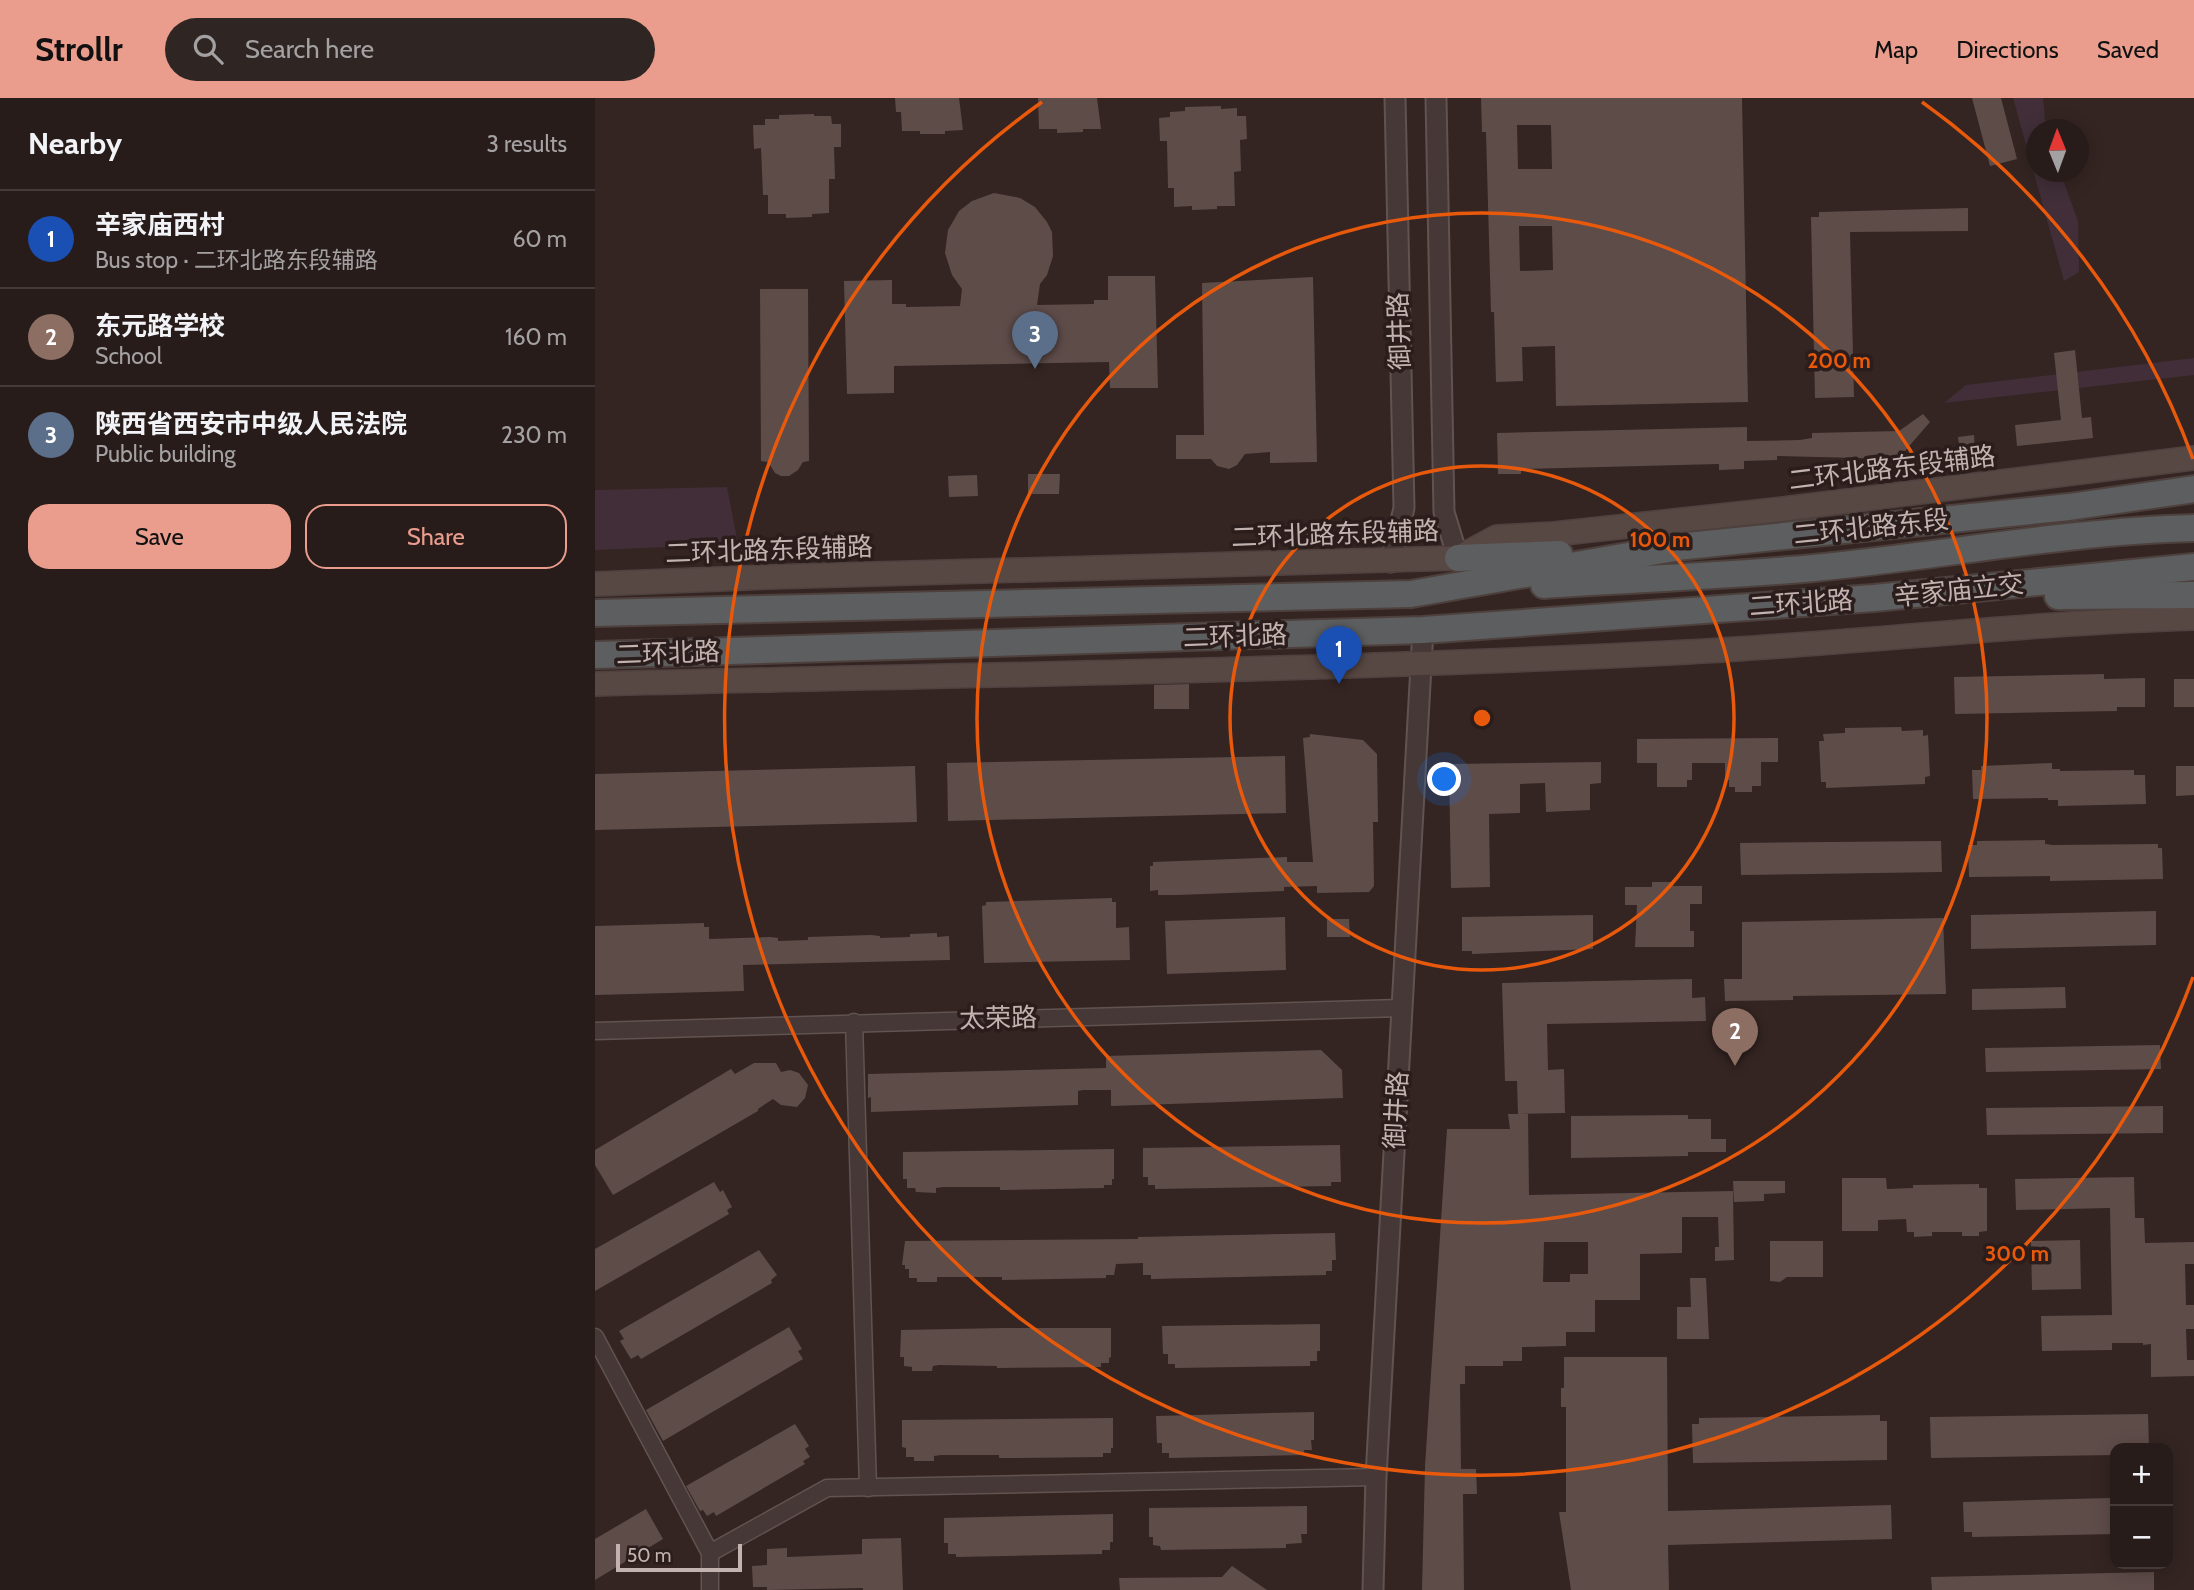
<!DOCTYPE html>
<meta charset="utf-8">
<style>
body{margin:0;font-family:Cabin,"Noto Sans SC",sans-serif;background:#2f2523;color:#f1f3f6}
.controls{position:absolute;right:21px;bottom:21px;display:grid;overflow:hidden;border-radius:14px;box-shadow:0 4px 18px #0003}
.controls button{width:63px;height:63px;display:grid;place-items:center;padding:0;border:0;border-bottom:2px solid #433a39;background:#271c1a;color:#f1f3f6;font:35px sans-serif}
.compass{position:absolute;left:1431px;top:21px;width:63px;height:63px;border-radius:50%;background:#271c1a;box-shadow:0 4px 18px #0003;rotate:359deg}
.scale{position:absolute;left:21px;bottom:18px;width:126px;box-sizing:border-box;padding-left:7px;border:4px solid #c2b3b0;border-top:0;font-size:19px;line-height:24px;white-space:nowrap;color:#c2b3b0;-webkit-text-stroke:5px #2a1d1b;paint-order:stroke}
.you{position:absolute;left:850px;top:682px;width:24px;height:24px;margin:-18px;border:5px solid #fff;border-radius:50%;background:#1a73e8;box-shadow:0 0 0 10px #1a73e833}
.badge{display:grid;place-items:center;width:46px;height:46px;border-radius:50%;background:#ea9d8d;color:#fff;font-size:23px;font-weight:700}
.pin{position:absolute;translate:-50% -58px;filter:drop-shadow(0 2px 4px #0008)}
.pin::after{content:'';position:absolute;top:37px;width:24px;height:21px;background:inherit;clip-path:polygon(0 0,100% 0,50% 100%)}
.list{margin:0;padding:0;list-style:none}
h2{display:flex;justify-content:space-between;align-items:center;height:91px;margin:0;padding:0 28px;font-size:30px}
h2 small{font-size:23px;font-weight:400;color:#a4a1a2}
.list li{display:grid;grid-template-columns:46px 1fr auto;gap:21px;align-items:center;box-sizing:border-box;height:98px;padding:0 28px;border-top:2px solid #433a39}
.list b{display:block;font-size:26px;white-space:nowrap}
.list p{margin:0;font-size:23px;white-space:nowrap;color:#a4a1a2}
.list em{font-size:23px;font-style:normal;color:#a4a1a2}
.actions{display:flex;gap:14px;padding:21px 28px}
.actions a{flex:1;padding:16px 0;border:2px solid #ea9d8d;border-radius:21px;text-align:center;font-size:24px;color:#ea9d8d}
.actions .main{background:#ea9d8d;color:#111}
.icon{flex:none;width:38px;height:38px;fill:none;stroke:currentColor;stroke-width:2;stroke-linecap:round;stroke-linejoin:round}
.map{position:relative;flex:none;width:1599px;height:1492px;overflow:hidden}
header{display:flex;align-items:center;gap:42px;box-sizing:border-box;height:98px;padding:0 35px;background:#ea9d8d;color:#111}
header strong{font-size:33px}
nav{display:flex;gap:38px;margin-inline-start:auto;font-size:24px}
.search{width:490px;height:63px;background:#2f2523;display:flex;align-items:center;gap:18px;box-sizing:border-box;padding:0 24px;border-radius:38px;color:#a4a1a2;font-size:26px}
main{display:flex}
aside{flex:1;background:#271c1a}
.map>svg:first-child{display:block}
</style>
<header>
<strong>Strollr</strong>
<div class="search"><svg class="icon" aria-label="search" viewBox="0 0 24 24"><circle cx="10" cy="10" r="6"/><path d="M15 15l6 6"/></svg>Search here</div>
<nav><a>Map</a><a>Directions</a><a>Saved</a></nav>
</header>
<main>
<aside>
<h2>Nearby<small>3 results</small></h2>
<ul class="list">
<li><span class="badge" style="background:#1a4fb4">1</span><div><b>辛家庙西村</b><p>Bus stop · 二环北路东段辅路</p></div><em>60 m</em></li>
<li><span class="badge" style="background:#8d6e63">2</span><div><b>东元路学校</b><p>School</p></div><em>160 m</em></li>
<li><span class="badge" style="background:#5c6f8a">3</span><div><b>陕西省西安市中级人民法院</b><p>Public building</p></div><em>230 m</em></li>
</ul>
<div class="actions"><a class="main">Save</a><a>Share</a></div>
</aside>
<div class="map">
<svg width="1599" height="1492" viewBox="0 0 1599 1492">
<rect width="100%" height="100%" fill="#342522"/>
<!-- green -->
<g fill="#412e38">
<path d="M1418 0H1448L1451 31 1442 32V74H1465L1483 123 1484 174 1469 183Z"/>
<path d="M1599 260V277L1349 305 1371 287Z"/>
<path d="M132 389 143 446 0 452V392Z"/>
</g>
<!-- building -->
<g fill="#5e4c49" fill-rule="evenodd">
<path d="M300 0H364L368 32 350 33V36H325V33H307L306 14H301Z"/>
<path d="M443 0H502L506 31H488V34L462 35V31H444Z"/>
<path d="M886 0H1147L1153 304 961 308 960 248 927 249 928 283 901 284 899 214H896L891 34H887ZM922 27H956L957 71H923ZM924 128H957L958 172 925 173Z"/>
<path d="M1377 0H1406L1422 61 1395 68Z"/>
<path d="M626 8V11L642 10V18H651L652 41 645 42 646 73 639 74 640 108H622V111L597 112V108L579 109V90H573L572 43H565L564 20 575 19V14L590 13V9Z"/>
<path d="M219 16V18H236L237 26H246V49H239L240 81H234V115L217 116V119L191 120V116H173V97H168L166 50 159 51 158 27H170V21H184V17Z"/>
<path d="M399 95 425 100 440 109 452 124 457 134 458 158 452 177 445 186 442 207 499 206V202H513V178H560L563 290H515L514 264 299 268V295L252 296 249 183 297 182V206H311V209L365 208 367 191 357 177 350 155 353 132 364 113 377 103Z"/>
<path d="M1373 110V133L1255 134 1259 299 1220 300 1216 119H1224V114Z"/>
<path d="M718 179 722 364 675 365V354L650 356 642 367 634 371 622 368 616 361H581V337H609L607 185Z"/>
<path d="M165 191H213L214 363 208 364 203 372 194 378H186L180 375 173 364 166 363Z"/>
<path d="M1480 252 1487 320 1496 319 1498 340 1422 348 1420 327 1466 322 1459 255Z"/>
<path d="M1328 316 1335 324 1303 361 1182 358V362L1149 363V371L1124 372V366L926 371V376H903L902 335 1152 329V343L1205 342 1217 340V335L1304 333Z"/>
<path d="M1379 337 1380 352 1365 354 1363 339Z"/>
<path d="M433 376H465L464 396H433Z"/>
<path d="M382 377 383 398 354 399 353 378Z"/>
<path d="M1509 576V581L1550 580V609H1522V613L1360 616 1359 579Z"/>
<rect x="1579" y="581" width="20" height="28"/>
<path d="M594 586V611H559V587Z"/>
<path d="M1306 629 1307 633 1328 632V638L1333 637 1335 678 1330 679V686L1231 690V684H1226L1224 643H1229L1228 636 1250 635V630Z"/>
<path d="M715 636 768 642 782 656 783 724H778L779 788 774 794 722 795V788L689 789V793L581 797H563V792L555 793V768H558V764L692 759V764H718L708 640 715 639Z"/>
<path d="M1183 640V664H1166V688H1157V694H1140V689H1134V682H1130V665H1097V682H1092V689H1062V665H1042V641Z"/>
<path d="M690 658 691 715 353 723 352 665Z"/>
<path d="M1006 664V685L995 686V712L951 714 950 685 925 686V715L894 716 895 789 856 790 854 666Z"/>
<path d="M1457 665V671H1465V673L1539 672V677H1550L1551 706 1463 708V702H1453V700L1378 701 1377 672H1386V668Z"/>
<path d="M320 668 322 724 0 732V676Z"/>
<path d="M1581 668H1599V697L1581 698Z"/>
<path d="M1450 742V746L1458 747 1563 746V750H1567L1568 781 1455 783V778L1374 779 1373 747H1382V743Z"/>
<path d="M1346 743 1347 774 1146 777 1145 745Z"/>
<path d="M1057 784H1078V788H1107V806H1095V833H1099V849H1040L1042 807H1030V789H1057Z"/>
<path d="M517 800V804H521V830L534 829 535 862 389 865 387 808 391 807V804Z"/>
<path d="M1561 813V847L1376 851V817Z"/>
<path d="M998 817V851L877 856V853H867V819Z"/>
<path d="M690 819 691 872 572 876 570 823Z"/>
<path d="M1348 820 1351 896 1198 898V902L1130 903 1129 881H1147V824Z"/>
<path d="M732 821H754L755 839H732Z"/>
<path d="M109 825V829H114V841L175 839 183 840V843L213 842V839L276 837 285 838V840L315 839V836L342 835V839L354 838 355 862 148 867 149 893 0 897V828Z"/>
<path d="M1097 881V900L1110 899 1111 923 952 926 953 972 969 971 970 1015 923 1016 922 983H910L907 885Z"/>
<path d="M1470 889 1471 910 1377 912V891Z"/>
<path d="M1565 947 1566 971 1391 974 1390 950Z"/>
<path d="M726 952 747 972 748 1000 516 1008V992H488L483 993V1007L276 1014V999L273 1000V976L511 970V958Z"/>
<path d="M159 965H181L186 974 195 972 204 975 213 987 210 1000 202 1009 186 1007 178 1001 163 1011V1013L18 1097 0 1067V1052L136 971 140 976Z"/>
<path d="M1568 1008V1035L1392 1037 1391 1010Z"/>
<path d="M913 1016H933L934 1097 1138 1093 1139 1162 1120 1163V1149H1124L1123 1119H1087V1155L1045 1156V1202H1000V1234H971V1248L927 1249V1263H908V1268H870V1286H865L866 1371H881L882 1396H868L869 1492H827L830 1368 852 1031H915ZM949 1144H993V1176H975V1184H948Z"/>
<path d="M1093 1017V1021H1116V1041H1131V1054H1093V1058L976 1060V1018Z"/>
<path d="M745 1047 746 1084H736V1088L560 1091V1087H553V1079H548V1050Z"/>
<path d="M519 1051V1081H517V1087H509V1090L405 1092V1089H348L341 1090V1095L321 1094 320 1090H312V1081H308V1054Z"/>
<path d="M1539 1079 1540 1120H1549L1550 1145 1599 1144V1166H1590L1591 1207H1599V1231H1591L1592 1262H1599V1278L1556 1279V1246L1548 1247V1245H1517V1252L1447 1253 1446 1218 1517 1217 1515 1110 1421 1112 1420 1081Z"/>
<path d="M1247 1080H1291L1292 1091 1318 1090V1087L1384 1086V1090H1392V1133L1384 1134V1138H1367V1134H1337V1138L1319 1139V1134H1312L1311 1121 1283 1122V1133H1247Z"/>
<path d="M1138 1083H1190V1095L1169 1096V1103L1139 1104Z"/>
<path d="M119 1084 125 1094 128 1092 137 1109 132 1112 134 1116 0 1193V1151Z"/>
<path d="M740 1135 741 1162H737V1173H731V1177L556 1181V1177H548V1165L521 1166 519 1177H511V1180L407 1182V1179H342V1184H322V1180H314V1171H310V1167H307L310 1143 543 1141V1139Z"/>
<path d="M1485 1142 1486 1191 1437 1192 1436 1143Z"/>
<path d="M1175 1143H1228V1179H1192L1185 1184 1175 1183Z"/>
<path d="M164 1152 182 1177 176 1182 177 1185 46 1261 43 1257 36 1261 25 1243 29 1241 24 1233Z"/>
<path d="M1095 1180H1111L1114 1241H1082V1209H1096Z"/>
<path d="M725 1226V1253H722V1263H715V1268L580 1270V1266H573V1256H568L567 1228Z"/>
<path d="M194 1229 207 1251 203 1253 208 1261 68 1343 51 1312Z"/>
<path d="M408 1230H516V1259L514 1260V1265H506V1269L402 1270V1268L344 1267 338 1268 337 1273H317V1269L309 1268V1259H305L306 1232Z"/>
<path d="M969 1259H1072L1073 1413 1296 1407 1297 1441 1073 1447 1074 1492H976L964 1414H971V1309H966V1290H969Z"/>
<path d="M719 1314V1342H716L717 1352H709V1357L574 1360V1355H567V1345H562L561 1318Z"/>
<path d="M1553 1316 1554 1350H1520V1357L1336 1360 1335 1319Z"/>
<path d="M1285 1317V1323H1292V1362L1098 1365 1097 1326H1104V1320Z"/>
<path d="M518 1320V1350H516V1355H508V1359L423 1360H404V1357H346L339 1358V1363H319V1359H311V1350L307 1349V1322Z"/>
<path d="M200 1326 214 1348 210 1351 215 1359 208 1363 210 1366 121 1418 119 1414 112 1418 108 1412 105 1413 91 1388Z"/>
<path d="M1515 1400V1406L1520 1405V1436L1377 1439V1434H1369L1368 1404Z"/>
<path d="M712 1408V1436H706L707 1445 691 1446V1450L566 1452 565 1448 558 1447V1439H554V1410Z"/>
<path d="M51 1411 68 1441 0 1482V1441Z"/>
<path d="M518 1416V1444H515V1452H507V1456L361 1459V1456H353V1445H349V1420Z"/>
<path d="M306 1440 308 1492H268V1490L172 1492V1489H158L157 1468 172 1467V1451L192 1450V1459L267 1456V1441Z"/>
<path d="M637 1468 672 1492H525L524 1480 627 1479Z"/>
<path d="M1559 1474V1492H1337L1336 1479Z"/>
</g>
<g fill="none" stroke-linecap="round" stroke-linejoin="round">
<defs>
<g id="minor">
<path d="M259 924 273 1390"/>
<path d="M0 933 806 910"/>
<path d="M0 1239 115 1455V1492"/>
<path d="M115 1455 232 1390 781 1379"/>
</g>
<g id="tertiary">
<path d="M841 0 849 414 863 460"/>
<path d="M796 464 809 410 800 0"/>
<path d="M778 1492 781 1379 828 532"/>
</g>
<g id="secondary">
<path d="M0 486 173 479 863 460 902 439 959 436 1188 411 1599 360"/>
<path d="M0 586C364 577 729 573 1093 554 1262 545 1430 525 1599 520"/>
</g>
<g id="trunk">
<path d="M1062 451 1474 409 1599 391"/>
<path d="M863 460 964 456"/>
<path d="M949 487C1039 481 1130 478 1219 470 1346 458 1472 433 1599 430"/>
<path d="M1463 498 1599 497"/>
<path d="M0 515 816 496 1079 450"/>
<path d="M0 557 828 532 1279 500 1599 469"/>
</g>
</defs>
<!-- minor casing -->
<use href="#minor" stroke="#605350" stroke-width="19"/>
<!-- tertiary casing -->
<use href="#tertiary" stroke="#605350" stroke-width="23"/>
<!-- secondary casing -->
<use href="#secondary" stroke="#4f413f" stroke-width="26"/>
<!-- trunk casing -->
<use href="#trunk" stroke="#4d403d" stroke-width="30"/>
<!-- minor -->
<use href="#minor" stroke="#453836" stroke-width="16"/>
<!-- tertiary -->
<use href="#tertiary" stroke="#453836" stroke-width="19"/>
<!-- secondary -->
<use href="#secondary" stroke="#584844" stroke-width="23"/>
<!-- trunk -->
<use href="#trunk" stroke="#5c5e5f" stroke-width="26"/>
</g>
<!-- distance rings -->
<g fill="none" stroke="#e8590c" stroke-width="3.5">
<circle cx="887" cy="620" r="252"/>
<circle cx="887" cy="620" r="505"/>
<path d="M1598 879A757 757 0 1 1 447 4M1327 4A757 757 0 0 1 1598 361"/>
</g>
<g text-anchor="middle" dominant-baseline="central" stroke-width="7" stroke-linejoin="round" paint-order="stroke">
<!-- street labels -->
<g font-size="26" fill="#c2b3b0" stroke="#2a1d1b">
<text transform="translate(804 233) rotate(-92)">御井路</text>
<text transform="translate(1297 370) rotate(-7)">二环北路东段辅路</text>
<text transform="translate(1276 429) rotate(-6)">二环北路东段</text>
<text transform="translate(740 436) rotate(-2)">二环北路东段辅路</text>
<text transform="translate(174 452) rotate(-2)">二环北路东段辅路</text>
<text transform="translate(1364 492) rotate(-6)">辛家庙立交</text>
<text transform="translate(1206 505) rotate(-4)">二环北路</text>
<text transform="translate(640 538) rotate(-2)">二环北路</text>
<text transform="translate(73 555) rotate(-2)">二环北路</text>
<text transform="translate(403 920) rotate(-1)">太荣路</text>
<text transform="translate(801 1012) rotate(-87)">御井路</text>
</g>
</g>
<circle cx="887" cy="620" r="10" fill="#e8590c" stroke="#2a1d1b" stroke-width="3.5"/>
<g font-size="21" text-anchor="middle" font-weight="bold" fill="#e8590c" stroke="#2a1d1b" stroke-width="7" stroke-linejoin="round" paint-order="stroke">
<text x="1244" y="270">200 m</text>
<text x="1065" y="449">100 m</text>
<text x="1422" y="1163">300 m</text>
</g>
</svg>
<div class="controls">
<button>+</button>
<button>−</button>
</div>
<svg class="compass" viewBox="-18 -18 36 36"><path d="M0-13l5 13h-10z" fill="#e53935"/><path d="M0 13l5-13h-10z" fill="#a4a1a2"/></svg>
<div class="scale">50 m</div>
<div class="you"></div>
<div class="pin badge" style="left:744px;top:586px;background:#1a4fb4">1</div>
<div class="pin badge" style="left:1140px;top:968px;background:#8d6e63">2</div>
<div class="pin badge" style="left:440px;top:271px;background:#5c6f8a">3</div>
</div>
</main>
